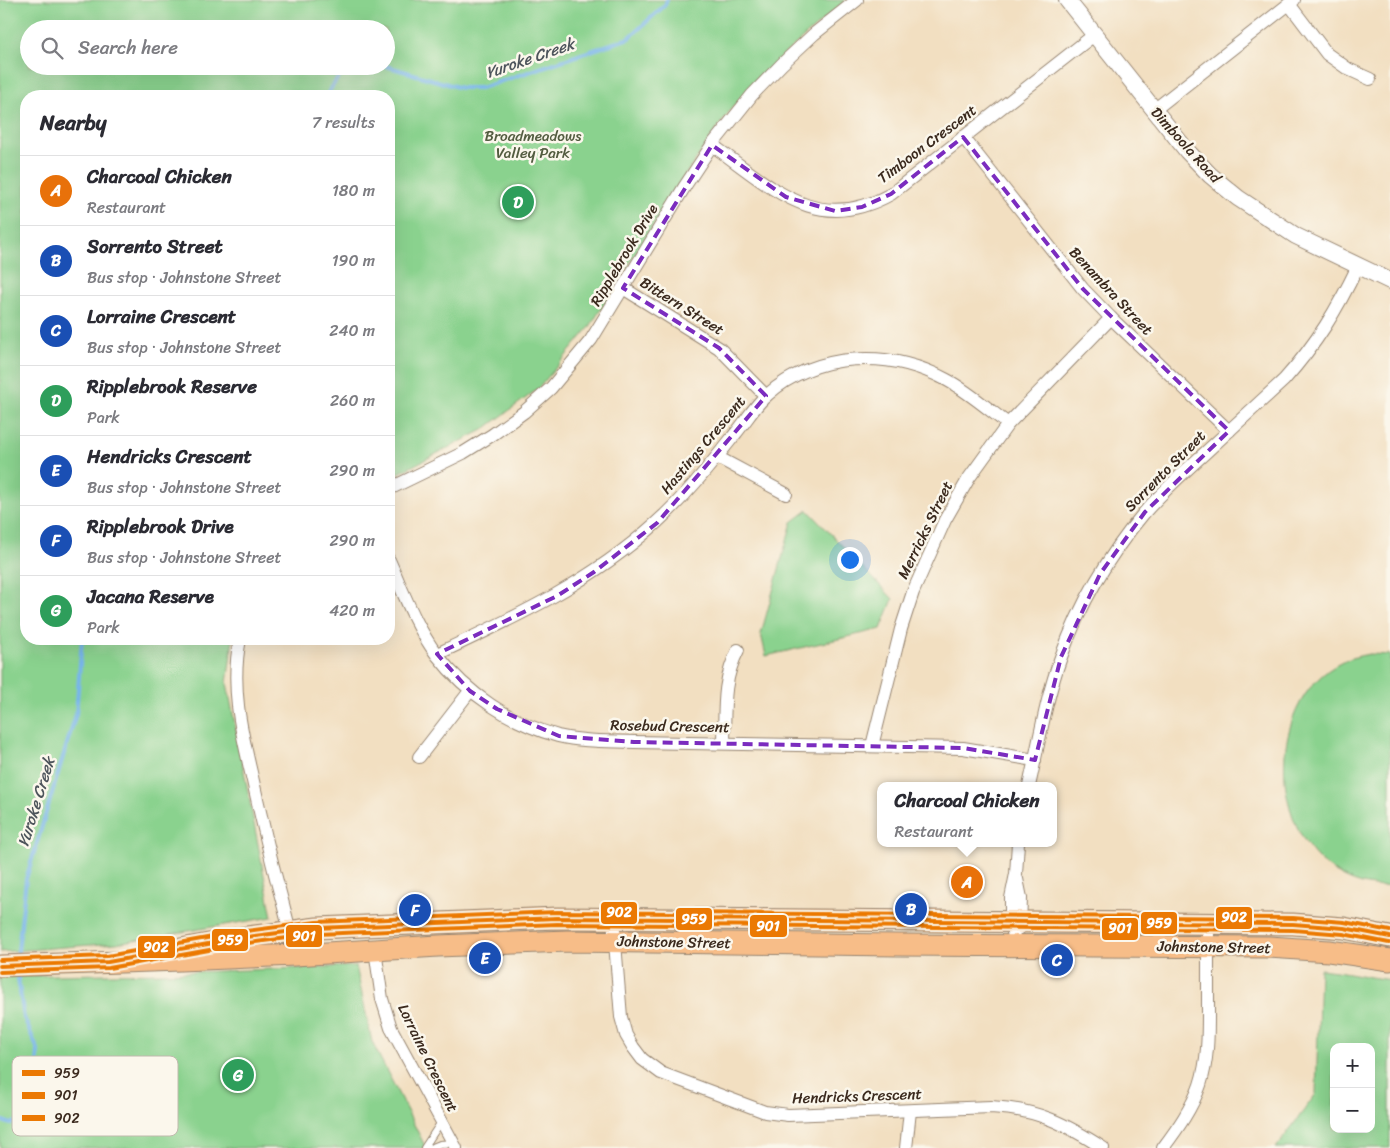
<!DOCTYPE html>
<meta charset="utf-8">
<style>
body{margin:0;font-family:Sriracha,sans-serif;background:#f2f2f3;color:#2b2b33}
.controls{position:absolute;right:15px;bottom:15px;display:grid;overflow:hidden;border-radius:10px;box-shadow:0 5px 20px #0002}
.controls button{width:45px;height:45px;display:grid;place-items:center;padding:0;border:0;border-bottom:1px solid #e1e1e2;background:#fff;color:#2b2b33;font:25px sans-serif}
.you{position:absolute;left:849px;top:559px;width:18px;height:18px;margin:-12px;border:4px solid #fff;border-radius:50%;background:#1a73e8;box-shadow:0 0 0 8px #1a73e833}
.badge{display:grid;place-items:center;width:32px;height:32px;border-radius:50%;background:#2563eb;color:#fff;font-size:16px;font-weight:700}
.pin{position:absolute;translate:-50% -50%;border:2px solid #fff;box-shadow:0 1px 5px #0006}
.popup{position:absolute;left:877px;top:782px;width:180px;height:65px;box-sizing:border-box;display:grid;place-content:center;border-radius:10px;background:#fff;filter:drop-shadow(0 1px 4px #0005);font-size:16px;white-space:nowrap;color:#7c7c81}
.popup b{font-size:19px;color:#2b2b33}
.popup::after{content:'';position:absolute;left:50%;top:100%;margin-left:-10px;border:10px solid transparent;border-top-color:#fff}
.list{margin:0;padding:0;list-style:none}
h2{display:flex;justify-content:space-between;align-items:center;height:65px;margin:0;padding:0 20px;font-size:21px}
h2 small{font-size:16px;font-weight:400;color:#7c7c81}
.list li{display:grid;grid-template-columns:32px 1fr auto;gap:15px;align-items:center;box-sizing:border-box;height:70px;padding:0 20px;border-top:1px solid #e1e1e2}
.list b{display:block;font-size:19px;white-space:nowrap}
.list p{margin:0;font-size:16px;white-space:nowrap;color:#7c7c81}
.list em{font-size:16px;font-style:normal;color:#7c7c81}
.icon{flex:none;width:28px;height:28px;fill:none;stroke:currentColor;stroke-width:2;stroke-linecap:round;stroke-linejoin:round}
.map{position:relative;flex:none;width:1390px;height:1148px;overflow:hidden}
.search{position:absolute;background:#fff;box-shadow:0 5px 20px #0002;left:20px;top:20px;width:375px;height:55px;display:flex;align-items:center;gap:12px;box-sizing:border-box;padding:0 18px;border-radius:28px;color:#7c7c81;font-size:19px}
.panel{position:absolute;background:#fff;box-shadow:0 5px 20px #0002;left:20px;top:90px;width:375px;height:555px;border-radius:20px}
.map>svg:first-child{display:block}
</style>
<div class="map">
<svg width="1390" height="1148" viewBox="0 0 1390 1148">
<rect width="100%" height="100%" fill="#fbf7ec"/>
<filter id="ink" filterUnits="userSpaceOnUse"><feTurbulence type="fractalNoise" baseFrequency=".02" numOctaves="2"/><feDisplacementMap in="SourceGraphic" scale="10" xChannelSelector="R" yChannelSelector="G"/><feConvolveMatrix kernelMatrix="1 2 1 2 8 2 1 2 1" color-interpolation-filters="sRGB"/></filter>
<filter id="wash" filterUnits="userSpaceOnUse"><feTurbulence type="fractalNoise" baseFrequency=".0096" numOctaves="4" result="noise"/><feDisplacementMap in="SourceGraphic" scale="20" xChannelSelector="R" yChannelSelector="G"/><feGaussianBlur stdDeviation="1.12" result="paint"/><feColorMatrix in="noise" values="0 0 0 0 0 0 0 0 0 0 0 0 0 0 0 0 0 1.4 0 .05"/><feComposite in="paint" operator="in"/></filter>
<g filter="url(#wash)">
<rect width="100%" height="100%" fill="#f2dfc1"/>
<!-- green -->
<g fill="#8ad28e" stroke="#627e56" fill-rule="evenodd">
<path d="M0 0H846L782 56 731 109 685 175 589 328 538 389 483 430 389 478V96H26V639H233L227 683 272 917 116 943 0 952ZM29 29H386V66H29Z"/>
<path d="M808 510 893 599 881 629 766 656 761 634 792 522Z"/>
<path d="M1370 654 1390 655V886C1374 888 1357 884 1342 876 1257 831 1266 668 1370 654Z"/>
<path d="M356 966 372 1042 426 1148H0V976L164 973Z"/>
<path d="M1320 969C1344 971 1366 977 1390 980V1148H1276L1316 1094ZM1334 1047H1371V1129H1334Z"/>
</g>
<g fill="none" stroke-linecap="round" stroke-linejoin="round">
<!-- stream -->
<g stroke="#78b5ea" stroke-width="4">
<path d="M386 66 461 88H481L629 38 665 5 667 0"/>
<path d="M326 96 346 66"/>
<path d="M17 960 26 879 76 714 82 639"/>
<path d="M0 1120 11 1124 27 1117 35 1098 38 1050 24 1018 17 972"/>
</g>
</g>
</g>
<g filter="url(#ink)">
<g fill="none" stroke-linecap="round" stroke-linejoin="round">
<defs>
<g id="service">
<path d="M424 1148 441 1122"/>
<path d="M430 1148 440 1144 453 1143"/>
</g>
<g id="minor">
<path d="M1289 4 1327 54 1348 69 1370 79"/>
<path d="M1154 110 1294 0"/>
<path d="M963 137 1083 289 1111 318 1229 431"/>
<path d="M712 145C772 187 816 236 891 194L1094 35"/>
<path d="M623 288 719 348 766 396"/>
<path d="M717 457 786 494"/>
<path d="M389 489 463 453 492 435 524 412 551 388 591 340 685 186 712 145 752 95 782 64 814 34 857 0"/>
<path d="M389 560C403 592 416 627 437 655 467 694 511 723 558 736 582 742 609 741 634 742L963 748 1035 760"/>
<path d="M240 639C230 688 242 734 253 781 260 812 267 843 275 874 282 901 290 928 295 955"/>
<path d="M437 654C516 617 590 583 656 523 686 496 711 464 736 433 746 421 755 405 767 395 817 351 890 349 947 380 969 392 988 409 1008 424"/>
<path d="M724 743C725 709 722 681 738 650"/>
<path d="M872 746 901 629 913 592 945 520 969 478 1008 424 1111 318"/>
<path d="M419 757 470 691"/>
<path d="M1029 786C1039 743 1046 698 1061 657 1080 604 1108 556 1144 513 1163 491 1185 471 1206 452 1232 428 1258 404 1284 380 1317 343 1337 310 1358 266"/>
<path d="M1017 879 1021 898 1020 928"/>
<path d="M613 918 621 1017 626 1035 633 1047 642 1059 661 1073 765 1112 788 1115 991 1107C1037 1109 1066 1124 1103 1148"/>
<path d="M1016 946 1011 923V898L1016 874 1018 843"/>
<path d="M375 950 382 999 391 1028 456 1148"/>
<path d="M906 1148 910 1111"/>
<path d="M1163 1148C1178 1128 1192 1108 1200 1085 1209 1058 1208 1029 1208 1001 1208 975 1208 950 1208 924"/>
</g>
<path id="tertiary" d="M1067 0 1187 151 1210 175 1238 198 1296 236 1390 281"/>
<g id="primary">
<path d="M175 950 247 937 317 928 557 918 1293 924 1344 928 1390 937"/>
<path d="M0 966 181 960 295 955 438 946 567 941 897 945 1269 947 1329 951 1390 960"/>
</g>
</defs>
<!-- service casing -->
<use href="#service" stroke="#968470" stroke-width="8"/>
<!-- minor casing -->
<use href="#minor" stroke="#968470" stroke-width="14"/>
<!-- tertiary casing -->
<use href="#tertiary" stroke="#968470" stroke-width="18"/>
<!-- primary casing -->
<use href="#primary" stroke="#968470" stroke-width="23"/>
<!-- service -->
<use href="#service" stroke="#fff" stroke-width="6"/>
<!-- minor -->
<use href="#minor" stroke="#fff" stroke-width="12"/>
<!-- tertiary -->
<use href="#tertiary" stroke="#fff" stroke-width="16"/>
<!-- primary -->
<use href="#primary" stroke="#f7bd88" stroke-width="21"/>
<defs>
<path id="bus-1" d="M0 966 108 962 247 937 317 928 557 918 1293 924 1344 928 1390 937"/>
<path id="bus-2" d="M0 972 109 968 248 943 318 934 557 924 1293 930 1343 934 1389 943"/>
<path id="bus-3" d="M0 960 107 956 246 931 316 922 557 912 1293 918 1344 922 1390 931"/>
</defs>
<!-- bus-1 casing -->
<use href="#bus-1" stroke="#fbf7ec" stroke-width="8"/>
<!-- bus-2 casing -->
<use href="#bus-2" stroke="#fbf7ec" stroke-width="8"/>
<!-- bus-3 casing -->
<use href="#bus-3" stroke="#fbf7ec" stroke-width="8"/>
<!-- bus-1 -->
<use href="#bus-1" stroke="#eb7903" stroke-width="4"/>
<!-- bus-2 -->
<use href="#bus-2" stroke="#eb7903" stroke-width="4"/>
<!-- bus-3 -->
<use href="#bus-3" stroke="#eb7903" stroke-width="4"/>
</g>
</g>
<!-- marked area -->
<path fill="none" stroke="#7b2cbf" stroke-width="4" stroke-dasharray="10 6" stroke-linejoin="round" d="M963 137 1083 289 1229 431 1145 512 1100 574 1061 657 1035 760 963 748 634 742 559 736 497 709 470 691 437 654 557 596 594 572 657 523 766 396 719 348 623 288 712 145 786 197 835 211 862 207 891 194Z"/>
<g text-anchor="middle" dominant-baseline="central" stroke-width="5" stroke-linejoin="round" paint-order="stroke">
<!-- park labels -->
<g font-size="15" fill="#535c40" stroke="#fbf7ec">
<text x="533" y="136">Broadmeadows<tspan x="533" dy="17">Valley Park</tspan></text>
</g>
<!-- street labels -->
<g font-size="15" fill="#3b2a1e" stroke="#fbf7ec">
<text transform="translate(927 144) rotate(-37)">Timboon Crescent</text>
<text transform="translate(1186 145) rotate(48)">Dimboola Road</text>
<text transform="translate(624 255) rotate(-59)">Ripplebrook Drive</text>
<text transform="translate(1111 291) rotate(47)">Benambra Street</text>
<text transform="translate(682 306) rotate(32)">Bittern Street</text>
<text transform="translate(703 445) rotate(-50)">Hastings Crescent</text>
<text transform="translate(1165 471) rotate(-45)">Sorrento Street</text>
<text transform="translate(925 530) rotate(-64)">Merricks Street</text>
<text transform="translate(670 726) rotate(1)">Rosebud Crescent</text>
<text transform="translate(674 942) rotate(1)">Johnstone Street</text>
<text transform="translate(1214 947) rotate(1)">Johnstone Street</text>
<text transform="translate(428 1058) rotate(64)">Lorraine Crescent</text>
<text transform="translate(857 1096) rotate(-2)">Hendricks Crescent</text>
</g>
<!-- water labels -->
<g font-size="16" font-style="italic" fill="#4d545b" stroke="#fbf7ec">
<text transform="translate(530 58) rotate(-19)">Yuroke Creek</text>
<text transform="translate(36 802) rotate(-73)">Yuroke Creek</text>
</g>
</g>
<!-- legend -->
<rect x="12" y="1056" width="166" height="80" rx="8" fill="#fbf7ec" stroke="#c1baae" stroke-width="1"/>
<rect x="22" y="1070" width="23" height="6" fill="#eb7903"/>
<rect x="22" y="1092" width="23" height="7" fill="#eb7903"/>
<rect x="22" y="1115" width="23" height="6" fill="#eb7903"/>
<g font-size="14" fill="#3b2a1e">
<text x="54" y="1078">959</text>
<text x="54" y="1100">901</text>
<text x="54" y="1123">902</text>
</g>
<g stroke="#fbf7ec" stroke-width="2">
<rect x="600" y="901" width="38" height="24" rx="5" fill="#eb7903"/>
<rect x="1215" y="906" width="38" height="24" rx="5" fill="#eb7903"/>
<rect x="675" y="907" width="38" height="24" rx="5" fill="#eb7903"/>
<rect x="1140" y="911" width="38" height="24" rx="5" fill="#eb7903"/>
<rect x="749" y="914" width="39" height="24" rx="5" fill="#eb7903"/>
<rect x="1101" y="917" width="38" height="24" rx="5" fill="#eb7903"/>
<rect x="285" y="924" width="38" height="24" rx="5" fill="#eb7903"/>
<rect x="211" y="928" width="38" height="24" rx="5" fill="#eb7903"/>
<rect x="137" y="935" width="39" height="24" rx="5" fill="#eb7903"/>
</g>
<g font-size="14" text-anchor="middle" font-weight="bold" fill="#fff">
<text x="619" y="917">902</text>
<text x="1234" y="922">902</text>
<text x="694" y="924">959</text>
<text x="1159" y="928">959</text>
<text x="768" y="931">901</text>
<text x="1120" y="933">901</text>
<text x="304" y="941">901</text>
<text x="230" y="945">959</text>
<text x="156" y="952">902</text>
</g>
</svg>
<div class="controls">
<button>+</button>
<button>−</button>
</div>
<div class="you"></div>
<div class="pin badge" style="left:967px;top:882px;background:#e8710a">A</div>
<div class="popup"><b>Charcoal Chicken</b>Restaurant</div>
<div class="pin badge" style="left:911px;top:909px;background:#1a4fb4">B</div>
<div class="pin badge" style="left:1057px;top:960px;background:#1a4fb4">C</div>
<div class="pin badge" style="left:518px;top:202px;background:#2e9e5b">D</div>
<div class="pin badge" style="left:485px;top:958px;background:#1a4fb4">E</div>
<div class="pin badge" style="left:415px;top:910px;background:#1a4fb4">F</div>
<div class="pin badge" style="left:238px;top:1075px;background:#2e9e5b">G</div>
<div class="search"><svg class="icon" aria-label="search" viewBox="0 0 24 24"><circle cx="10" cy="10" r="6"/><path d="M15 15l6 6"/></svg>Search here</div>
<section class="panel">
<h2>Nearby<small>7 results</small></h2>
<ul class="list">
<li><span class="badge" style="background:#e8710a">A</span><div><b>Charcoal Chicken</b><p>Restaurant</p></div><em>180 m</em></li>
<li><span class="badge" style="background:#1a4fb4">B</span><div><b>Sorrento Street</b><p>Bus stop · Johnstone Street</p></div><em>190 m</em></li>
<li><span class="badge" style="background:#1a4fb4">C</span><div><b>Lorraine Crescent</b><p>Bus stop · Johnstone Street</p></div><em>240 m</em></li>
<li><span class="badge" style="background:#2e9e5b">D</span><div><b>Ripplebrook Reserve</b><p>Park</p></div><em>260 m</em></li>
<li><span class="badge" style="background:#1a4fb4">E</span><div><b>Hendricks Crescent</b><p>Bus stop · Johnstone Street</p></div><em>290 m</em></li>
<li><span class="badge" style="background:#1a4fb4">F</span><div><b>Ripplebrook Drive</b><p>Bus stop · Johnstone Street</p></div><em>290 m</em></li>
<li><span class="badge" style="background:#2e9e5b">G</span><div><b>Jacana Reserve</b><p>Park</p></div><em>420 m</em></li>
</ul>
</section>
</div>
